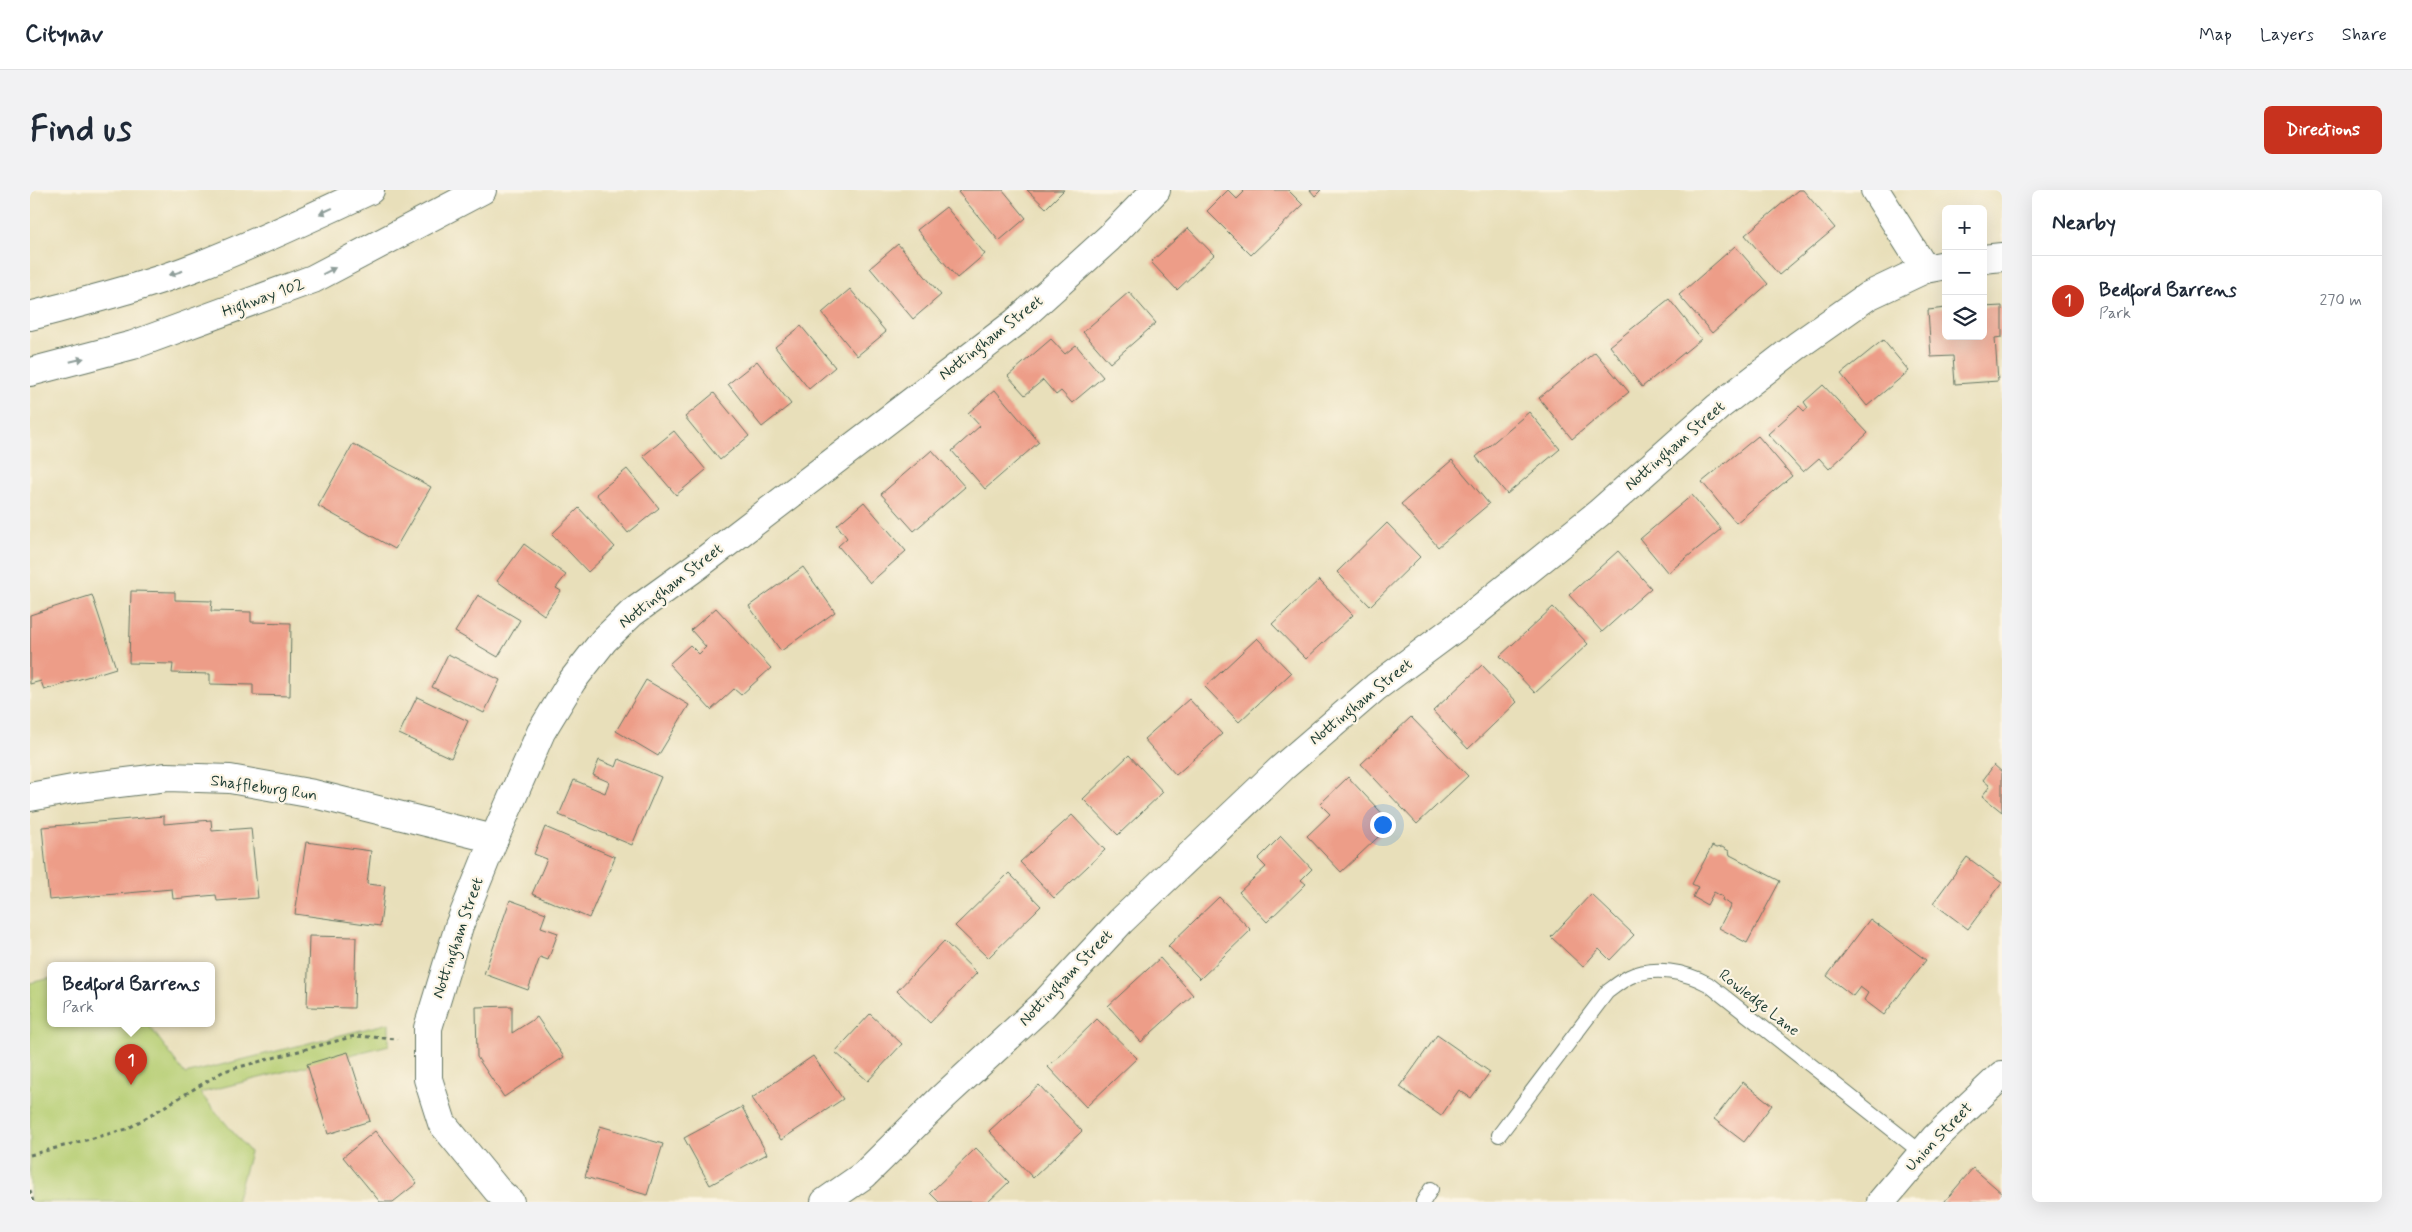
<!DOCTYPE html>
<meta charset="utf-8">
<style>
body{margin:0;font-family:Mynerve,sans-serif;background:#f2f2f3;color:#1f2937}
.controls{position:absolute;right:15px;top:15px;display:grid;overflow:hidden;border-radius:8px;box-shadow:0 5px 20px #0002}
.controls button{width:45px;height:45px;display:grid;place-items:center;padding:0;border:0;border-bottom:1px solid #e0e1e3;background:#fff;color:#1f2937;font:25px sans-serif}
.you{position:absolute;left:1352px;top:634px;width:18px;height:18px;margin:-12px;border:4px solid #fff;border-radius:50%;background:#1a73e8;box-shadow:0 0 0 8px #1a73e833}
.badge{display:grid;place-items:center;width:32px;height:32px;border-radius:50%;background:#c8321e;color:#fff;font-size:16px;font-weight:700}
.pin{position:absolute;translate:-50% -41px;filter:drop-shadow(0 1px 2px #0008)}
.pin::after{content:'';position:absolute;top:26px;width:18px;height:15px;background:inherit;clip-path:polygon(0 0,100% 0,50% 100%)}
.popup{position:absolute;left:17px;top:772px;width:168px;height:65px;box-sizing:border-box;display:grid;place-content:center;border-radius:8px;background:#fff;filter:drop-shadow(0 1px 4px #0005);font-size:16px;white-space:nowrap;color:#747a83}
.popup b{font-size:19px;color:#1f2937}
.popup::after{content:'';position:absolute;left:50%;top:100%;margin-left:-10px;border:10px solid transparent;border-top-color:#fff}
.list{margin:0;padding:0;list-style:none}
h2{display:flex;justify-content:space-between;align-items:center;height:65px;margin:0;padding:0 20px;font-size:21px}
h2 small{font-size:16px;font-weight:400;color:#747a83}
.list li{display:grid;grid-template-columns:32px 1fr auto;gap:15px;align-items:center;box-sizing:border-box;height:90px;padding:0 20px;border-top:1px solid #e0e1e3}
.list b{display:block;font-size:19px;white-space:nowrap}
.list p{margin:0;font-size:16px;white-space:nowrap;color:#747a83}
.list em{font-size:16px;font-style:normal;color:#747a83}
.icon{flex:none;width:28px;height:28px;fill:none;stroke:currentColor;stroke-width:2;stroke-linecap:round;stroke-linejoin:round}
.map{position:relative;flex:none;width:1972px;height:1012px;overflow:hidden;border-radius:8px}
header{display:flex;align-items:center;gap:30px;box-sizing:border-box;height:70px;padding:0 25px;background:#fff;border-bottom:1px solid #e0e1e3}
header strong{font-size:24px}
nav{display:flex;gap:28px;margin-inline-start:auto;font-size:18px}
.intro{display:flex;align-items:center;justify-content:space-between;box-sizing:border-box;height:120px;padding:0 30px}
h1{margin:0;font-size:35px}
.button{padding:12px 22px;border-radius:8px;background:#c8321e;color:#fff;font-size:18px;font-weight:700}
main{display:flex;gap:30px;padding:0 30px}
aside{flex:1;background:#fff;border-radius:8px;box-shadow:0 5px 20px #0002}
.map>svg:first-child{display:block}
</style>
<header>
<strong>Citynav</strong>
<nav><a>Map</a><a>Layers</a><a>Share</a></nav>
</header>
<div class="intro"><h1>Find us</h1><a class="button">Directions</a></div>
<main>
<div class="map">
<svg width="1972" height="1012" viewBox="0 0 1972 1012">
<rect width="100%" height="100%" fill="#fcf5e5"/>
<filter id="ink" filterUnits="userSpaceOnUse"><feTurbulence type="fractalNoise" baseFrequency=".02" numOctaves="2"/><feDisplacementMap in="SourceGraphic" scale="10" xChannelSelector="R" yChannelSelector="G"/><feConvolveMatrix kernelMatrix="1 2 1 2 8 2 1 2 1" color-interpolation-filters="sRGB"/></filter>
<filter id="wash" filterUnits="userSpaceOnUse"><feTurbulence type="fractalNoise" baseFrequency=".0096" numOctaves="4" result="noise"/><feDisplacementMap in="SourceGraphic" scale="20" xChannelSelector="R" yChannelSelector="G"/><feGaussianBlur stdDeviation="1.12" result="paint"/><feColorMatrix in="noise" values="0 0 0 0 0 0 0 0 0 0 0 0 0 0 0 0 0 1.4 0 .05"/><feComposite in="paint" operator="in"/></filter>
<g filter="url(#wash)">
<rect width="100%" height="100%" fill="#e8dfba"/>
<!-- green -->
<path fill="#b6ce73" stroke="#6a8654" d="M21 788V834H118L155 884 359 833V855L170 903 220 962 206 1012H0V793Z"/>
<g id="blocks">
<!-- building -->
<g fill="#ed9d88">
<path d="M932 0H973L996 28 969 51 928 2Z"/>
<path d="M997 0H1034L1016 18Z"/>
<path d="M1198 0 1207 9 1214 2 1212 0H1258L1273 15 1221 65 1177 21Z"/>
<path d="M1280 0H1291L1285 6Z"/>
<path d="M1768 0H1773L1805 38 1749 85 1715 45Z"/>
<path d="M916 17 955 64 927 88 887 40Z"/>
<path d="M1158 38 1184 65 1147 100 1121 72Z"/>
<path d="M868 54 911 105 883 129 840 78Z"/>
<path d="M1705 56 1738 94 1682 143 1649 105Z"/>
<path d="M820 99 856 142 827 166 792 123Z"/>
<path d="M1099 102 1126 133 1080 173 1053 142Z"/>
<path d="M1639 109 1671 149 1612 197 1580 156Z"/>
<path d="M1972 116V147L1965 148 1968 191 1925 194 1923 166 1901 167 1898 120 1916 118V146H1953V117Z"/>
<path d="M771 136 805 177 779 199 745 157Z"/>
<path d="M1021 149 1035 164 1046 155 1073 187 1042 213 1031 201 1026 205 1013 190 995 205 978 186Z"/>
<path d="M1853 150 1879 181 1837 216 1811 184Z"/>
<path d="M1565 162 1599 202 1542 249 1509 208Z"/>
<path d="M727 171 761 214 732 237 698 194Z"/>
<path d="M1793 195 1838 243 1799 279 1789 268 1773 282 1738 244 1769 216 1774 221 1778 218 1774 212Z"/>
<path d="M965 200 1009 252 955 299 922 261 950 236 938 223Z"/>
<path d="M684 203 719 246 690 270 655 227Z"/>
<path d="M1499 222 1530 259 1477 304 1446 267Z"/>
<path d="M644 241 676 280 646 305 613 266Z"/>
<path d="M1728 246 1762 286 1706 333 1672 292Z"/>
<path d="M323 254 401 297 365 359 288 316Z"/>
<path d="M902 260 935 297 884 341 851 304Z"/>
<path d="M1422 270 1459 314 1408 357 1371 314Z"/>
<path d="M597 279 629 318 598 343 566 304Z"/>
<path d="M1662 305 1691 339 1638 383 1610 349Z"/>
<path d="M834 312 876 361 840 393 808 356 817 348 807 335Z"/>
<path d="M549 318 585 357 558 382 522 344Z"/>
<path d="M1357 333 1390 367 1340 416 1307 382Z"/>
<path d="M494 354 536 385 526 398 531 401 514 425 467 391Z"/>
<path d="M1588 361 1621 398 1572 442 1539 405Z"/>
<path d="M773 377 805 422 751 461 719 416Z"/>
<path d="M1289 390 1323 425 1276 469 1242 434Z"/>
<path d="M101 401 145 402V410L182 411 181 421 221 422V432L261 433 260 506 223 505V495L180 494V484L142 483 143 474 99 473Z"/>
<path d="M62 405 86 478 14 500 11 491 0 494V425Z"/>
<path d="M448 405 490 430 468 467 425 442Z"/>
<path d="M1523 417 1558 454 1505 503 1470 466Z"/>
<path d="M686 418 741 478 711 505 704 499 681 520 639 474 660 455 669 464 676 457 661 440Z"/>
<path d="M1227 448 1261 483 1209 532 1175 497Z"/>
<path d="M418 464 470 490 454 523 402 497Z"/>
<path d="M1452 475 1487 512 1438 559 1403 521Z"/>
<path d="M616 490 659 515 628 566 586 541Z"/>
<path d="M387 507 438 531 421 568 369 544Z"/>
<path d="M1159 509 1192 544 1146 585 1114 549Z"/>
<path d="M1381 527 1438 586 1387 634 1331 574Z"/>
<path d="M1099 565 1133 602 1088 645 1053 609Z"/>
<path d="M589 569 631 587 602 655 529 625 544 590 575 603 579 592 563 585 569 570 586 577Z"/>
<path d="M1964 575 1972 582V622L1952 606 1960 596 1953 590Z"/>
<path d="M1318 587 1362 634 1311 682 1277 646 1300 624 1290 614Z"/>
<path d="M1042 625 1075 660 1024 708 990 672Z"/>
<path d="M134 626V634L181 630 182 641 221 638 228 708 187 711 186 705 143 709 142 699 19 710 12 637Z"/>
<path d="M515 637 585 667 559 728 502 704 517 669 504 664Z"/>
<path d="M1251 646 1282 679 1271 690 1276 694 1237 732 1209 702 1236 677 1228 669Z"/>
<path d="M276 652 341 661 337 694 355 696 350 736 265 724Z"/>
<path d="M1682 656 1686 658 1692 657 1699 661 1700 665 1750 691 1717 753 1689 738 1701 715 1692 710 1693 707 1684 702 1677 715 1663 707 1668 697 1662 694Z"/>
<path d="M1937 667 1972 693 1938 739 1903 713Z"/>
<path d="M979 683 1011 716 958 768 925 736Z"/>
<path d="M1561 704 1604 745 1580 770 1569 759 1553 777 1521 747Z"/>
<path d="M1189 707 1221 740 1170 789 1138 756Z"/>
<path d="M480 710 516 723 511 737 528 743 518 770 510 767 498 800 454 784Z"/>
<path d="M1840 729 1896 770 1854 825 1834 810 1838 803 1830 797 1823 806 1797 786Z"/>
<path d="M279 746 326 747 324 818 277 817Z"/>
<path d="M914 751 947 783 900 833 867 801Z"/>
<path d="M1130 768 1163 805 1111 852 1078 816Z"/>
<path d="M482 816V843L507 827 534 867 474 907 447 867 446 817Z"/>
<path d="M840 824 872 854 838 891 805 862Z"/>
<path d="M1067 829 1107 868 1056 917 1018 877Z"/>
<path d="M1407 845 1460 882 1441 908 1429 900 1411 926 1370 897Z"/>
<path d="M318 862 340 931 298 944 277 874Z"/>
<path d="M783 866 813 909 751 950 722 908Z"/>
<path d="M1713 892 1742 915 1714 952 1684 929Z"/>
<path d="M1009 895 1052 941 1003 988 959 941Z"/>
<path d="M712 917 737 964 680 995 654 948Z"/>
<path d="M570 936 633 954 617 1005 555 987Z"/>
<path d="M345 941 387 993 363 1012H350L313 967Z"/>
<path d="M946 958 979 992 958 1012H909L900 1003Z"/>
<path d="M1943 978 1972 1003V1012H1914Z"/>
</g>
</g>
</g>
<g filter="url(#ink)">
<use href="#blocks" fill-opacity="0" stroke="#657663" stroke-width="1"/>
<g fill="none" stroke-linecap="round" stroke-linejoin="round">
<defs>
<g id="lane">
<path d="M1469 945 1577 802C1584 797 1591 791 1599 787 1624 775 1656 782 1678 794L1892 963"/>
<path d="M1393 1012 1401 999"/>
</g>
<g id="street">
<path d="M1845 0 1895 79"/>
<path d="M1953 69 1972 67"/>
<path d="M0 607 48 598 137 587 200 589 284 604 464 649"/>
<path d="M480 1012 467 1000 412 933 398 889V838L429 736 464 649 511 542 542 491 574 450 602 423 667 376 986 132 1079 48 1126 0"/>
<path d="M795 1012 834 985 912 908 1012 816 1091 731 1252 578 1346 497 1436 430 1569 323 1688 217 1767 156 1838 106 1895 79 1916 75"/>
<path d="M1851 1012 1905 948 1972 885"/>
</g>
<g id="highway">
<path d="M0 126C56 111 114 97 168 76 227 53 283 27 340 0"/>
<path d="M0 182 103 155 283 89 452 0"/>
</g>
</defs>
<!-- lane casing -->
<use href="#lane" stroke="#657663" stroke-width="16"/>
<!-- street casing -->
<use href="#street" stroke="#657663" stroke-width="30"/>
<!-- highway casing -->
<use href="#highway" stroke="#657663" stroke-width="30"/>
<!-- path -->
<g stroke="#657663" stroke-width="3" stroke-dasharray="4 4" stroke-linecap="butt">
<path d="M0 965 97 939 194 881 325 846 368 849"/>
<path d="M0 1000 3 1012"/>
</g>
<!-- lane -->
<use href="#lane" stroke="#fff" stroke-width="14"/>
<!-- street -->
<use href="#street" stroke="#fff" stroke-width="28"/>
<!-- highway -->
<use href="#highway" stroke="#fff" stroke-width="28"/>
</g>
<!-- one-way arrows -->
<defs><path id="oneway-solid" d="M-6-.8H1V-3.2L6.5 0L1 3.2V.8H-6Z" transform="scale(1.25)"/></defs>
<g fill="#8f9e9a">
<use href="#oneway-solid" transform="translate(296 21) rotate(155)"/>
<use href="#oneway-solid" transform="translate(299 81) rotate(-27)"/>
<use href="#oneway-solid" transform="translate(146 83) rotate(162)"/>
<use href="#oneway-solid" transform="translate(47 170) rotate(-14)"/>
</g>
</g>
<g text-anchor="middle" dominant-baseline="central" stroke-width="4.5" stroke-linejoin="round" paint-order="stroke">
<!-- street labels -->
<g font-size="16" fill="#1f3d34" stroke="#fcf5e5">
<text transform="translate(233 108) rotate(-20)">Highway 102</text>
<text transform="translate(961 148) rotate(-38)">Nottingham Street</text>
<text transform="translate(1645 256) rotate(-41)">Nottingham Street</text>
<text transform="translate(641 396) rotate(-38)">Nottingham Street</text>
<text transform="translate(1331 512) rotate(-39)">Nottingham Street</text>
<text transform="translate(234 598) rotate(8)">Shaffleburg Run</text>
<text transform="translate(428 748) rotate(-71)">Nottingham Street</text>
<text transform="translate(1036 788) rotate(-46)">Nottingham Street</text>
<text transform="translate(1729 813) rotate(38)">Rowledge Lane</text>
<text transform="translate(1909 947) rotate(-46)">Union Street</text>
</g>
</g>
</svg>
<div class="controls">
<button>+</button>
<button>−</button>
<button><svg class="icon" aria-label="layers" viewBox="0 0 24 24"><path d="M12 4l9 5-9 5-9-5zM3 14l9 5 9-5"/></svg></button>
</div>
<div class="you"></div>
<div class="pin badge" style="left:101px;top:895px">1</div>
<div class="popup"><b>Bedford Barrens</b>Park</div>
</div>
<aside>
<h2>Nearby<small></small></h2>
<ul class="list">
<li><span class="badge">1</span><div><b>Bedford Barrens</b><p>Park</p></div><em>270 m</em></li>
</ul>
</aside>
</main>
